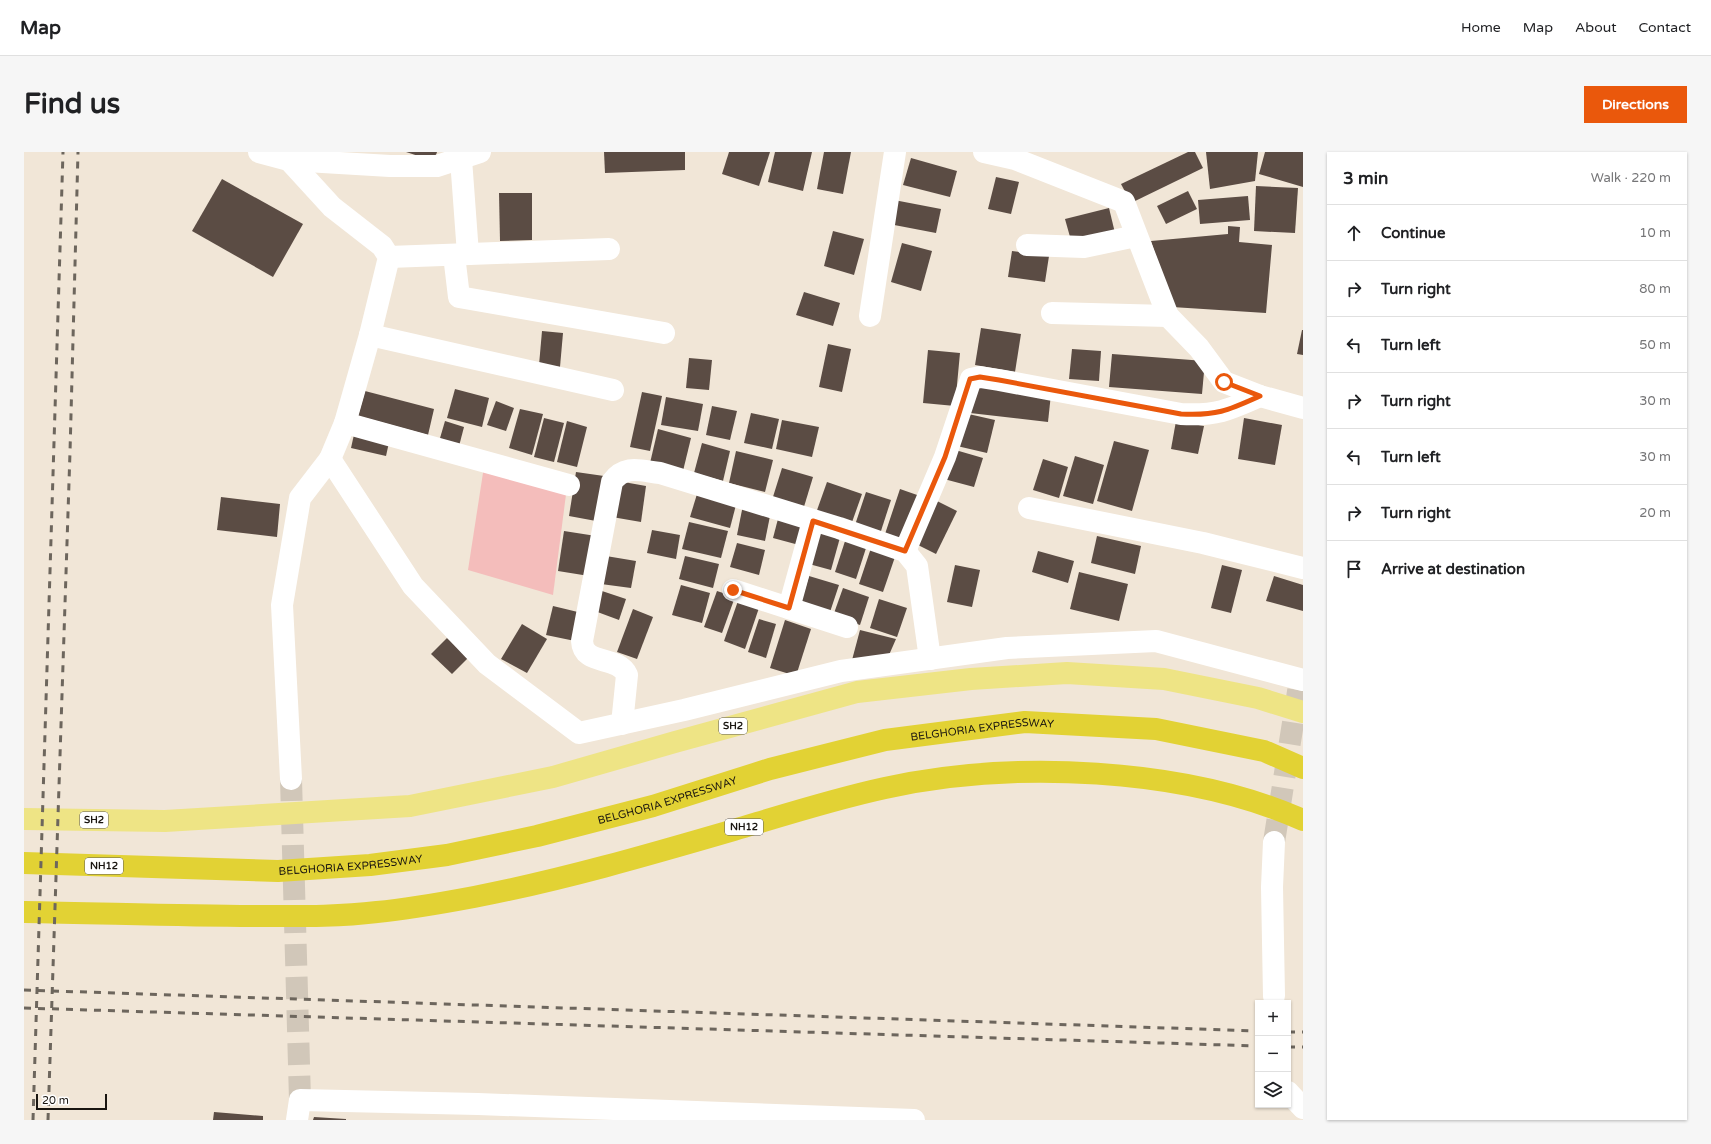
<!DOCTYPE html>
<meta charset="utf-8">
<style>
body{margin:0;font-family:"Varela Round",sans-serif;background:#f6f6f6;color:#202124}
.controls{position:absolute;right:12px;bottom:12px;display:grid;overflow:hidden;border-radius:0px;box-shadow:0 1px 3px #0004}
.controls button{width:36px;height:36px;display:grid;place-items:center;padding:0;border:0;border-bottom:1px solid #e0e0e0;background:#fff;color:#202124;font:20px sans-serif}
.scale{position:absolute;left:12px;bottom:10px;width:71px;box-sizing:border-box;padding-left:4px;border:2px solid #191510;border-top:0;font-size:11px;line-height:14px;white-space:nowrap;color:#191510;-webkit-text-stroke:3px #fff;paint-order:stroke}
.stop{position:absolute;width:12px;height:12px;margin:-9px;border:3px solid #ea580c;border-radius:50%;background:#fff}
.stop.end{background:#ea580c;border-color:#fff;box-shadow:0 1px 4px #0008}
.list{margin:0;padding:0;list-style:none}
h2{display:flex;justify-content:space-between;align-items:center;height:52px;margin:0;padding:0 16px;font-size:17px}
h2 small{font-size:13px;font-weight:400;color:#757577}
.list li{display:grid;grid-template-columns:26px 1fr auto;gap:12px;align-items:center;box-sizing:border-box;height:56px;padding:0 16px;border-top:1px solid #e0e0e0}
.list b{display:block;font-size:15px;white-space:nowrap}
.list em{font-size:13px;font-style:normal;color:#757577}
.icon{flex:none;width:22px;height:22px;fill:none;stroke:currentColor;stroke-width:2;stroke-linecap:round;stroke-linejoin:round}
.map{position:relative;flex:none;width:1279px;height:968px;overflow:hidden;border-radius:0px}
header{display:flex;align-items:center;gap:24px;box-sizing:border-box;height:56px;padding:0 20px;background:#fff;border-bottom:1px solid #e0e0e0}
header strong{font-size:19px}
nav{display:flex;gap:22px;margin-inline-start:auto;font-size:14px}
.intro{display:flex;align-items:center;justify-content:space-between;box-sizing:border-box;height:96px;padding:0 24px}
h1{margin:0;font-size:28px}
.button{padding:10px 18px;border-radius:0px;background:#ea580c;color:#fff;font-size:14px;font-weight:700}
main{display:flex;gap:24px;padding:0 24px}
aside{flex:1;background:#fff;border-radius:0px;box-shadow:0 1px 3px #0004}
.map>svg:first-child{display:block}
</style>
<header>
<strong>Map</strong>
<nav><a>Home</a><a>Map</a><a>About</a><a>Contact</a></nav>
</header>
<div class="intro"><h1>Find us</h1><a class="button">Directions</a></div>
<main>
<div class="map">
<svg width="1279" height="968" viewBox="0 0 1279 968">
<rect width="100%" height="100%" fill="#f1e6d7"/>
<!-- green -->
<path fill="#f4bdbb" d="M461 308 544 327 529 443 444 418Z"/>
<!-- building -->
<g fill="#5b4c44">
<path d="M382 0H413L410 9Z"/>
<path d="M580 0H661V18L581 21Z"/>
<path d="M705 0H746L735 34 698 22Z"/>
<path d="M751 0H788L779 39 744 30Z"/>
<path d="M800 0H827L819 42 793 37Z"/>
<path d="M1164 0H1171L1179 16 1107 51 1097 32Z"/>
<path d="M1182 0H1234L1231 29 1186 37Z"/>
<path d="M1241 0H1279V35L1235 22Z"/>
<path d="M887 6 933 19 926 45 879 33Z"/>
<path d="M972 25 995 30 987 62 964 57Z"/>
<path d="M198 27 279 72 249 125 168 79Z"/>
<path d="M1232 34 1274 36 1271 81 1230 79Z"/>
<path d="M1164 39 1173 57 1142 72 1133 54Z"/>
<path d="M475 41H508V88L476 89Z"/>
<path d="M1224 44 1226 68 1176 72 1174 48Z"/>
<path d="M870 48 917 57 912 81 865 72Z"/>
<path d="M1085 56 1091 81 1048 92 1041 67Z"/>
<path d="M1204 74 1216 75 1215 90 1248 93 1242 161 1148 155 1127 89 1204 82Z"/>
<path d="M809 79 840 87 830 123 800 114Z"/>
<path d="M878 91 908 99 897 139 867 130Z"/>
<path d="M988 99 1025 104 1021 130 984 125Z"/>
<path d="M780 140 816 151 809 174 772 163Z"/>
<path d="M957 176 997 182 991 220 951 213Z"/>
<path d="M1278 178H1279V203L1273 202Z"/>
<path d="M518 179 539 181 536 215 515 213Z"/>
<path d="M804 192 827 197 818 240 795 235Z"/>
<path d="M1048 197 1077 199 1075 229 1045 227Z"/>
<path d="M904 198 936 201 931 254 899 251Z"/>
<path d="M1088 202 1181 209 1178 242 1085 235Z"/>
<path d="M665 206 688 208 685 238 662 236Z"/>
<path d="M949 233 1027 242 1024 270 946 261Z"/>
<path d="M431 237 465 246 458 275 423 266Z"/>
<path d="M341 239 410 257 404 283 334 264Z"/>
<path d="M618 240 638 244 626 299 606 295Z"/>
<path d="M642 245 679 252 674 279 637 273Z"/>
<path d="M472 249 490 256 482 279 463 273Z"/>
<path d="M688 254 713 259 706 288 682 283Z"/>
<path d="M496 257 519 262 508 303 485 296Z"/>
<path d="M727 261 755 267 748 297 720 291Z"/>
<path d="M940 261 971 268 963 301 933 294Z"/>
<path d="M520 266 540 271 530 310 510 305Z"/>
<path d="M1220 266 1258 273 1251 313 1214 307Z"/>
<path d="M758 268 795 275 788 305 752 297Z"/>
<path d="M421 269 440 275 434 298 414 293Z"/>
<path d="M543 269 563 275 553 315 533 310Z"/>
<path d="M1152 269 1180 274 1174 302 1147 297Z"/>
<path d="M634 277 667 286 659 319 626 311Z"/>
<path d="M331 278 366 286 362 304 327 296Z"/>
<path d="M1090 289 1125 298 1108 359 1073 349Z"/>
<path d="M678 291 706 299 699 329 670 321Z"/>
<path d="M928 297 959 306 950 335 920 327Z"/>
<path d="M712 299 749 308 741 340 705 331Z"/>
<path d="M1051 304 1080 313 1069 352 1039 344Z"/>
<path d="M1019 307 1044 315 1035 346 1009 338Z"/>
<path d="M758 316 789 325 779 358 748 348Z"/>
<path d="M552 320 580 324 572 369 545 364Z"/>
<path d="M594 329 622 334 617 370 588 365Z"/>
<path d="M803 330 838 342 827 373 792 361Z"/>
<path d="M876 337 896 344 882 388 861 382Z"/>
<path d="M842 340 867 348 856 382 831 373Z"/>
<path d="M673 342 712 353 706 376 666 365Z"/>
<path d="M197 345 256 352 253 385 193 378Z"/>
<path d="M913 349 933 359 912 402 892 392Z"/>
<path d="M719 353 747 359 741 389 713 383Z"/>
<path d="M755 363 781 371 775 393 749 386Z"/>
<path d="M665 370 704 379 697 406 658 397Z"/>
<path d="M796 376 817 382 807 418 785 412Z"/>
<path d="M628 378 656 383 652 407 623 401Z"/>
<path d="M540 379 572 384 565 424 534 419Z"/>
<path d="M823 383 844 390 832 427 811 420Z"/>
<path d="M1073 384 1117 394 1111 422 1067 411Z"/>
<path d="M713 391 741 398 735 423 706 415Z"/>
<path d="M848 393 872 402 859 440 835 432Z"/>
<path d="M1014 399 1050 409 1044 431 1008 420Z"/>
<path d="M582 404 612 409 607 436 577 432Z"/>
<path d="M661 404 695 412 689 436 655 427Z"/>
<path d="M931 413 956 418 948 455 923 450Z"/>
<path d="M1198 413 1218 418 1207 461 1187 456Z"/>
<path d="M1055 420 1104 432 1095 469 1046 457Z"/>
<path d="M785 424 815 433 804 466 775 457Z"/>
<path d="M1250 424 1279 433V459L1242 449Z"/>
<path d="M657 433 686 441 678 471 648 463Z"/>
<path d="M819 436 845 445 836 473 809 464Z"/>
<path d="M575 438 602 447 595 468 568 458Z"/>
<path d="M693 439 711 445 698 481 680 475Z"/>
<path d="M715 446 736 453 721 497 700 489Z"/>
<path d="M855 447 883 456 873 485 846 476Z"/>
<path d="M529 454 558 461 551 489 522 483Z"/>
<path d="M609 457 629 465 613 507 593 500Z"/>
<path d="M735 467 752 472 742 506 724 500Z"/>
<path d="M761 468 787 477 772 524 746 516Z"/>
<path d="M498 472 523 487 503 521 477 507Z"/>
<path d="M836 478 872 487 865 503 828 508Z"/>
<path d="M423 486 444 506 428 522 407 502Z"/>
<path d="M190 960 239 964V968H189Z"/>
<path d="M290 965 322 967V968H289Z"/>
</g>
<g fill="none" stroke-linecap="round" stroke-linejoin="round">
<!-- minor-tunnel -->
<g stroke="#d1c7b9" stroke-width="22" stroke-dasharray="22 11" stroke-linecap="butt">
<path d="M267 627 276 948"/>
<path d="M1250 690 1276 527"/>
</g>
<!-- minor -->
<g stroke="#fff" stroke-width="22">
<path d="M235 0 265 8 366 14H413L456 0"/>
<path d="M960 0 991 7 1100 50 1144 164 1175 196 1200 230 1236 244 1279 256"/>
<path d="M437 7 444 102"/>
<path d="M265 8 308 55 358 94 365 105 346 183 321 271 306 307 276 346 258 453 267 627"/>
<path d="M1003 93 1060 95 1112 84"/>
<path d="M430 103 435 145 640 181"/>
<path d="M365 105 585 97"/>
<path d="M1028 161 1144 164"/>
<path d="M846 164 871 0"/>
<path d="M346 183 589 238"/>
<path d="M321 271 545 333"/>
<path d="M306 307 389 434 463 512 555 581 660 558 817 519 983 496 1132 489 1279 528"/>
<path d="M1005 356 1179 391 1279 416"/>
<path d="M881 399 921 305 947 227 956 225 975 228 1157 262C1192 264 1205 258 1236 244"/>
<path d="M709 438 823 475"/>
<path d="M765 456 789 369"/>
<path d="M598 572 603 523C594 503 559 514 558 489L588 330C601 312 617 319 636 321L815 376 881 399 893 414 906 507"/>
<path d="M1250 844 1248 735 1250 690"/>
<path d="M1264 940 1279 956"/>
<path d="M273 968 276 948 454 952 890 968"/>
</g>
<!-- primary -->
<path stroke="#eee485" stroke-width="22" d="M0 667 141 669 386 654 529 625 651 590 833 540 947 527 1043 521 1140 527 1234 546 1279 560"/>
<!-- motorway -->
<g stroke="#e2d234" stroke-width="22">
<path id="s1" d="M0 711 254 719 346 713 423 703 513 684 629 654 746 617 861 588 1001 570 1132 577 1240 599 1279 616"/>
<path d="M0 760C76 761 153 764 229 764 270 764 312 765 353 760 385 757 418 751 450 745 538 728 624 703 710 678 760 663 810 647 861 636 988 608 1160 615 1279 668"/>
</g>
<!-- rail -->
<g stroke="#6d665d" stroke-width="3" stroke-dasharray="7 7" stroke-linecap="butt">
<path d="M0 838 1234 879"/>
<path d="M0 856 1234 894"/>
<path d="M1264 880H1279"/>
<path d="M1264 895H1279"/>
<path d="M9 968 39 0"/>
<path d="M24 968 46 300 54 0"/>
</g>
</g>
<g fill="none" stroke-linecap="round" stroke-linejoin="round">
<!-- route -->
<path stroke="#ea580c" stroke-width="5" d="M709 438 765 456 789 369 881 399 921 305 946 227 956 225 975 228 1157 262C1193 264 1205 258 1236 244L1200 230"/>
</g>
<g text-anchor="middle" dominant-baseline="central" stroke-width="4" stroke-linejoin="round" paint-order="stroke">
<!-- shield labels -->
<g fill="#fff" stroke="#5e5b58" stroke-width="1">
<rect x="695" y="566" width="28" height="16" rx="3"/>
<rect x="56" y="660" width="28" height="16" rx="3"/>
<rect x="701" y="667" width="38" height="16" rx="3"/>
<rect x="61" y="706" width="38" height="16" rx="3"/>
</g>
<g font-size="10" font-weight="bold" fill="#191510">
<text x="709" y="574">SH2</text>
<text x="70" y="668">SH2</text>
<text x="720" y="675">NH12</text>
<text x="80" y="714">NH12</text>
</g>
<!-- street labels -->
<g font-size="11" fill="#191510" stroke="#fff">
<text stroke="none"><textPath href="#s1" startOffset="975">BELGHORIA EXPRESSWAY</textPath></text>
<text stroke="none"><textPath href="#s1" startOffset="651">BELGHORIA EXPRESSWAY</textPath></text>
<text stroke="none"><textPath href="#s1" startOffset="327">BELGHORIA EXPRESSWAY</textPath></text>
</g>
</g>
</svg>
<div class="controls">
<button>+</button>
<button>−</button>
<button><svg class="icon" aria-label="layers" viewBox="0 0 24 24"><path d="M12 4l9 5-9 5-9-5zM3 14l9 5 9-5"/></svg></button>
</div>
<div class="scale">20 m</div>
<div class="stop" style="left:1200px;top:230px"></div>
<div class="stop end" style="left:709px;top:438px"></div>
</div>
<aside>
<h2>3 min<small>Walk · 220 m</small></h2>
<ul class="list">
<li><svg class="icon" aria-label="ahead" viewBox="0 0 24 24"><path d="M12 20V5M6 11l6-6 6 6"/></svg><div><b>Continue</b></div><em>10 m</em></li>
<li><svg class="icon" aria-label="right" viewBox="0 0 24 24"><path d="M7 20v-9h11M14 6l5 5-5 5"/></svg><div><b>Turn right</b></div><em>80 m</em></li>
<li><svg class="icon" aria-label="left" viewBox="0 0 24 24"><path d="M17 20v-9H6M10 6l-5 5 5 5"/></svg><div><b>Turn left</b></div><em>50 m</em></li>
<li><svg class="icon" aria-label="right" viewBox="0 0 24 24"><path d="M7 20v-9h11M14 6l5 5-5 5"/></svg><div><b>Turn right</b></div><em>30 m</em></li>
<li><svg class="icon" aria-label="left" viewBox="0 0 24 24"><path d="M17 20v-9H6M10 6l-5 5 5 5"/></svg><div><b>Turn left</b></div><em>30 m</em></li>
<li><svg class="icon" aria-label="right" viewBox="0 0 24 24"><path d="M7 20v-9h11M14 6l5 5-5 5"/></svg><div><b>Turn right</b></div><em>20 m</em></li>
<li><svg class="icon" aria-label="arrive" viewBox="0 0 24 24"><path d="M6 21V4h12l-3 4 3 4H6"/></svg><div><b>Arrive at destination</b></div></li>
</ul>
</aside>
</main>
